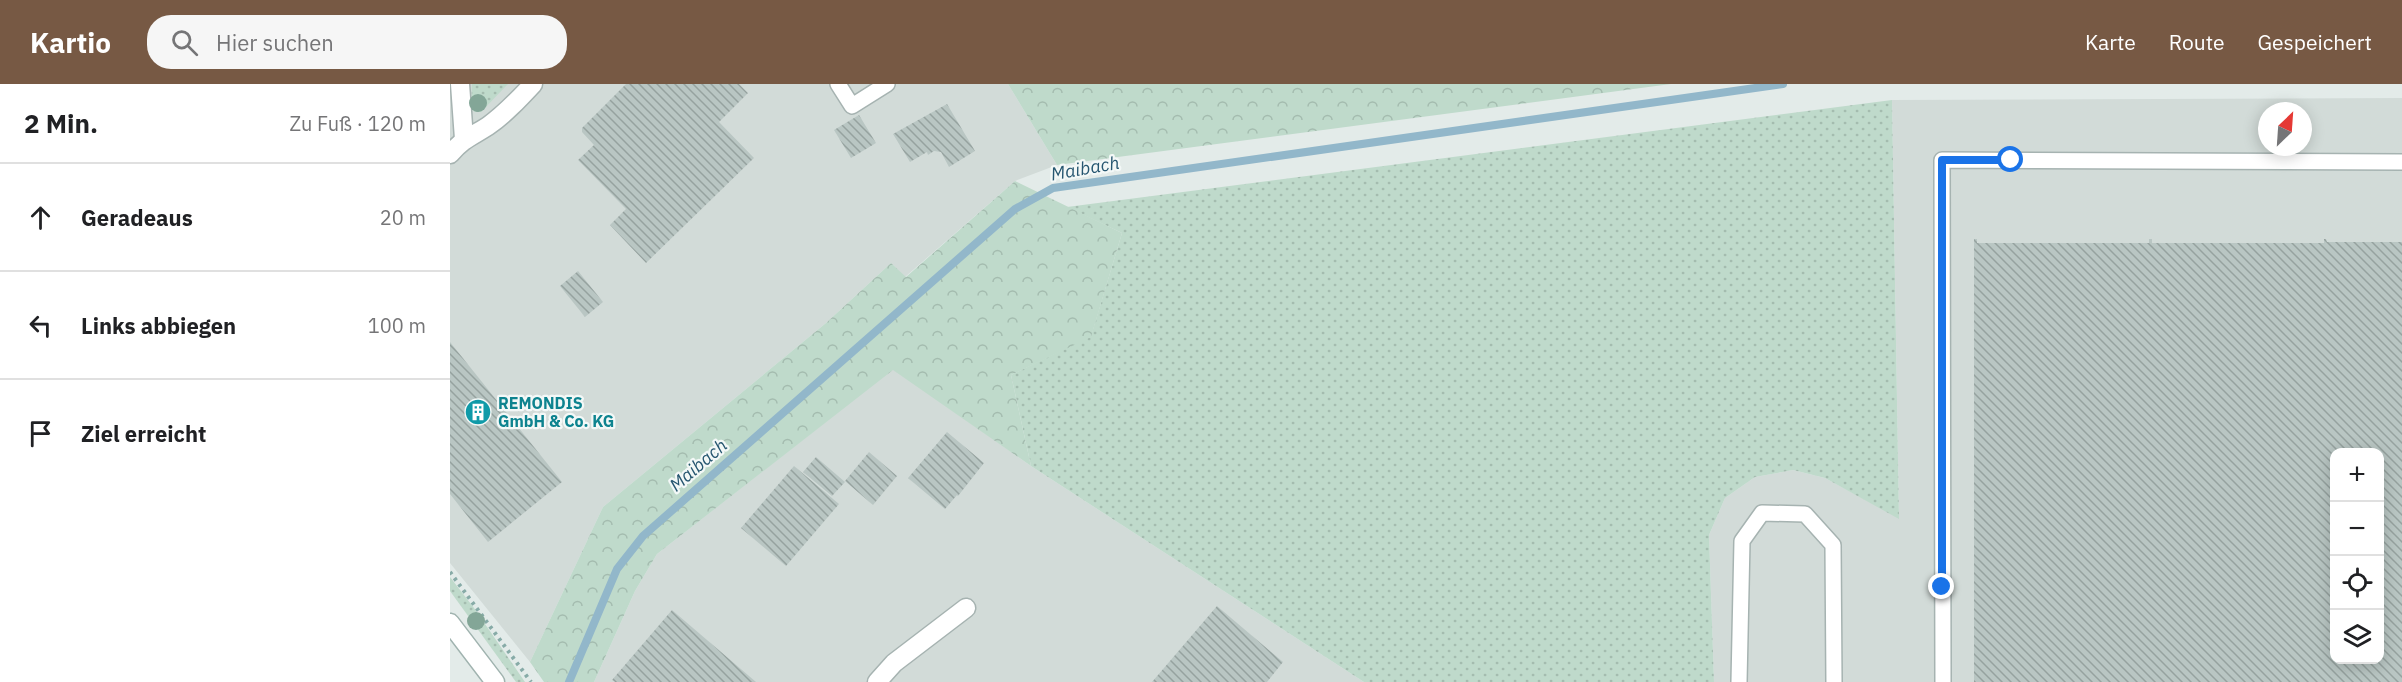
<!DOCTYPE html>
<html lang="de">
<meta charset="utf-8">
<style>
body{margin:0;font-family:"IBM Plex Sans",sans-serif;background:#f6f6f6;color:#202124}
.controls{position:absolute;right:18px;bottom:18px;display:grid;overflow:hidden;border-radius:12px;box-shadow:0 3px 15px #0003}
.controls button{width:54px;height:54px;display:grid;place-items:center;padding:0;border:0;border-bottom:2px solid #e0e0e0;background:#fff;color:#202124;font:30px sans-serif}
.compass{position:absolute;left:1808px;top:18px;width:54px;height:54px;border-radius:50%;background:#fff;box-shadow:0 3px 15px #0003;rotate:25deg}
.stop{position:absolute;width:18px;height:18px;margin:-14px;border:4px solid #1a73e8;border-radius:50%;background:#fff}
.stop.end{background:#1a73e8;border-color:#fff;box-shadow:0 2px 6px #0008}
.list{margin:0;padding:0;list-style:none}
h2{display:flex;justify-content:space-between;align-items:center;height:78px;margin:0;padding:0 24px;font-size:26px}
h2 small{font-size:20px;font-weight:400;color:#757577}
.list li{display:grid;grid-template-columns:39px 1fr auto;gap:18px;align-items:center;box-sizing:border-box;height:108px;padding:0 24px;border-top:2px solid #e0e0e0}
.list b{display:block;font-size:22px;white-space:nowrap}
.list em{font-size:20px;font-style:normal;color:#757577}
.icon{flex:none;width:33px;height:33px;fill:none;stroke:currentColor;stroke-width:2;stroke-linecap:round;stroke-linejoin:round}
.map{position:relative;flex:none;width:1952px;height:598px;overflow:hidden}
header{display:flex;align-items:center;gap:36px;box-sizing:border-box;height:84px;padding:0 30px;background:#775944;color:#fff}
header strong{font-size:28px}
nav{display:flex;gap:33px;margin-inline-start:auto;font-size:21px}
.search{width:420px;height:54px;background:#f6f6f6;display:flex;align-items:center;gap:15px;box-sizing:border-box;padding:0 21px;border-radius:24px;color:#757577;font-size:22px}
main{display:flex}
aside{flex:1;background:#fff}
.map>svg:first-child{display:block}
</style>
<header>
<strong>Kartio</strong>
<div class="search"><svg class="icon" aria-label="search" viewBox="0 0 24 24"><circle cx="10" cy="10" r="6"/><path d="M15 15l6 6"/></svg>Hier suchen</div>
<nav><a>Karte</a><a>Route</a><a>Gespeichert</a></nav>
</header>
<main>
<aside>
<h2>2 Min.<small>Zu Fuß · 120 m</small></h2>
<ul class="list">
<li><svg class="icon" aria-label="ahead" viewBox="0 0 24 24"><path d="M12 20V5M6 11l6-6 6 6"/></svg><div><b>Geradeaus</b></div><em>20 m</em></li>
<li><svg class="icon" aria-label="left" viewBox="0 0 24 24"><path d="M17 20v-9H6M10 6l-5 5 5 5"/></svg><div><b>Links abbiegen</b></div><em>100 m</em></li>
<li><svg class="icon" aria-label="arrive" viewBox="0 0 24 24"><path d="M6 21V4h12l-3 4 3 4H6"/></svg><div><b>Ziel erreicht</b></div></li>
</ul>
</aside>
<div class="map">
<svg width="1952" height="598" viewBox="0 0 1952 598">
<defs>
<pattern id="grass-dots" width="8" height="8" patternUnits="userSpaceOnUse" patternTransform="scale(1.5)"><rect width="8" height="8" fill="#bfdacb"/><path d="M2 2h.1M6 6h.1" fill="none" stroke="#a4bcaf" stroke-width="1.8" stroke-linecap="round"/></pattern>
<pattern id="forest-crowns" width="20" height="18" patternUnits="userSpaceOnUse" patternTransform="scale(1.5)"><rect width="20" height="18" fill="#bfdacb"/><path d="M2 6a3 3 0 1 1 6 0M12 15a3 3 0 1 1 6 0" fill="none" stroke="#a4bcaf"/></pattern>
<pattern id="building-back-hatch" width="6" height="6" patternUnits="userSpaceOnUse" patternTransform="scale(1.5)"><rect width="6" height="6" fill="#b9c6c3"/><path d="M-1 5l2 2M0 0l6 6M5-1l2 2" fill="none" stroke="#96a29f"/></pattern>
</defs>
<rect width="100%" height="100%" fill="#e3ebe9"/>
<!-- built -->
<g fill="#d2dbd8" fill-rule="evenodd">
<path d="M0 0H558L607 81 565 97 455 193 441 179 376 239 153 423 80 578 0 479Z"/>
<path d="M1952 14V598H1264L1259 451 1275 414 1305 393 1343 386 1375 394 1449 434 1442 16ZM1817 27H1853V63H1817ZM1884 368H1930V576H1884Z"/>
<path d="M443 285 581 382 914 598H144L185 507 207 470Z"/>
</g>
<!-- grass -->
<g fill="url(#grass-dots)">
<path d="M22 0H58L31 28H25L21 25Z"/>
<path d="M1442 16 1449 435 1375 394 1343 386 1305 393 1275 414 1259 451 1264 598H914L581 382 561 291 641 252 672 149 617 123Z"/>
<path d="M0 493 24 524 75 598H66L0 507Z"/>
</g>
<!-- forest -->
<g fill="url(#forest-crowns)">
<path d="M558 0H1221L607 81Z"/>
<path d="M565 97 672 149 641 253 561 291 581 382 443 286 207 470 185 507 144 598H94L80 578 153 423 376 239 441 179 456 193Z"/>
</g>
<g fill="none" stroke-linecap="round" stroke-linejoin="round">
<!-- stream -->
<path stroke="#92b7ca" stroke-width="8" d="M119 598 167 485 193 452 565 125 603 104 1333 0"/>
</g>
<!-- building -->
<g fill="url(#building-back-hatch)" fill-rule="evenodd">
<path d="M176 0H289L298 9 269 38 304 74 196 179 160 141 176 125 128 76 144 61 132 48V44Z"/>
<path d="M497 20 525 67 499 83 491 68 484 67 478 71 477 68 460 78 443 50Z"/>
<path d="M409 31 426 59 401 74 384 46Z"/>
<path d="M1524 155H1527V159H1699V155H1702V159H1874V155H1876L1877 158H1952V598H1524ZM1884 368H1930V576H1884Z"/>
<path d="M128 187 153 218 135 233 110 202Z"/>
<path d="M0 258 112 398 38 458 0 410Z"/>
<path d="M497 348 534 379 508 412 507 411 495 425 458 394Z"/>
<path d="M419 368 447 392 423 421 395 397Z"/>
<path d="M366 373 395 398 382 412 353 388Z"/>
<path d="M344 382 389 420 336 482 291 444Z"/>
<path d="M767 522 833 578 817 598H702Z"/>
<path d="M222 526 306 598H165L162 596Z"/>
</g>
<g fill="none" stroke-linecap="round" stroke-linejoin="round">
<defs>
<g id="lane">
<path d="M388 0 402 22 437 0"/>
<path d="M1289 598 1292 457 1312 429 1355 430 1383 461 1384 598"/>
<path d="M1493 598 1492 76 1952 78"/>
</g>
<g id="street">
<path d="M10 0 14 55"/>
<path d="M0 70C14 54 21 53 38 42 55 30 69 15 83 0"/>
<path d="M427 598 444 579 516 524"/>
</g>
<path id="secondary" d="M0 539 45 598"/>
</defs>
<!-- lane casing -->
<use href="#lane" stroke="#a6b3b1" stroke-width="18"/>
<!-- street casing -->
<use href="#street" stroke="#a6b3b1" stroke-width="21"/>
<!-- secondary casing -->
<use href="#secondary" stroke="#a0b3af" stroke-width="21"/>
<!-- path -->
<path stroke="#87aba7" stroke-width="4" stroke-dasharray="3 4.5" stroke-linecap="butt" d="M0 488 81 598"/>
<!-- lane -->
<use href="#lane" stroke="#fff" stroke-width="15"/>
<!-- street -->
<use href="#street" stroke="#fff" stroke-width="18"/>
<!-- secondary -->
<use href="#secondary" stroke="#fff" stroke-width="18"/>
</g>
<!-- trees -->
<g fill="#83a697">
<circle cx="28" cy="19" r="9"/>
<circle cx="26" cy="537" r="9"/>
</g>
<g fill="none" stroke-linecap="round" stroke-linejoin="round">
<!-- route -->
<path stroke="#1a73e8" stroke-width="8" d="M1492 503V76H1561"/>
</g>
<!-- icons -->
<defs>
<symbol id="building-disc" viewBox="-11 -11 22 22"><circle r="9.5" fill="#0f9aa8" stroke="#f3f8f7"/><path d="M-4-6H4V6H1V3H-1V6H-4ZM-2.5-4.3h1.7v1.8h-1.7ZM.8-4.3h1.7v1.8H.8ZM-2.5-1h1.7V.8h-1.7ZM.8-1h1.7V.8H.8Z" fill="#fff"/></symbol>
</defs>
<g fill-rule="evenodd">
<use href="#building-disc" x="13" y="313" width="30" height="30"/>
</g>
<g text-anchor="middle" dominant-baseline="central" stroke-width="4.5" stroke-linejoin="round" paint-order="stroke">
<!-- culture labels -->
<g font-size="16" font-weight="bold" fill="#0d838f" stroke="#f3f8f7" text-anchor="start">
<text x="48" y="319">REMONDIS<tspan x="48" dy="18">GmbH &amp; Co. KG</tspan></text>
</g>
<!-- water labels -->
<g font-size="18" font-style="italic" fill="#265670" stroke="#f3f8f7">
<text transform="translate(635 84) rotate(-10)">Maibach</text>
<text transform="translate(248 381) rotate(-41)">Maibach</text>
</g>
</g>
</svg>
<div class="controls">
<button>+</button>
<button>−</button>
<button><svg class="icon" aria-label="locate" viewBox="0 0 24 24"><circle cx="12" cy="12" r="6"/><path d="M12 2v4M12 18v4M2 12h4M18 12h4"/></svg></button>
<button><svg class="icon" aria-label="layers" viewBox="0 0 24 24"><path d="M12 4l9 5-9 5-9-5zM3 14l9 5 9-5"/></svg></button>
</div>
<svg class="compass" viewBox="-18 -18 36 36"><path d="M0-13l5 13h-10z" fill="#e53935"/><path d="M0 13l5-13h-10z" fill="#757577"/></svg>
<div class="stop" style="left:1561px;top:76px"></div>
<div class="stop end" style="left:1492px;top:503px"></div>
</div>
</main>
